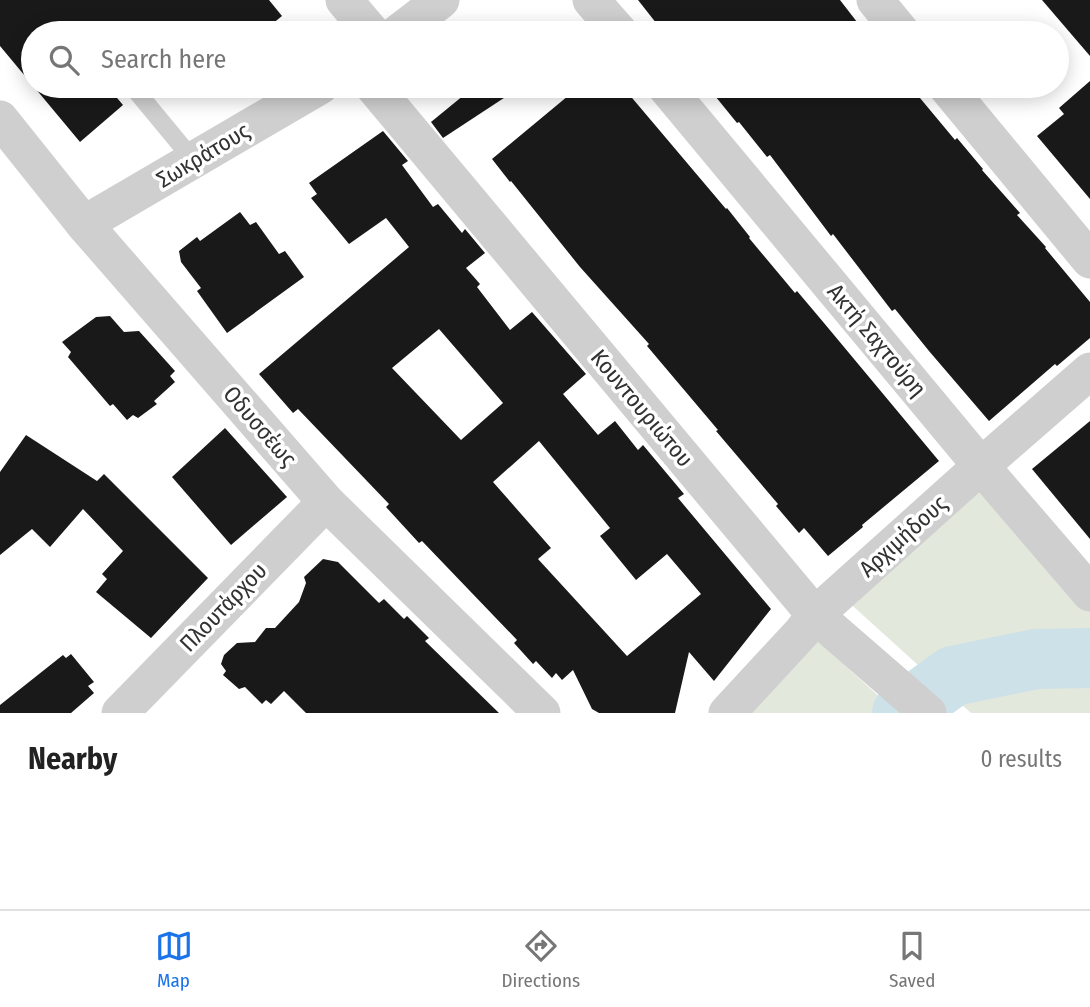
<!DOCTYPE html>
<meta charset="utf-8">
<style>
body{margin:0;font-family:"Fira Sans Condensed",sans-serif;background:#f2f2f2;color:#222}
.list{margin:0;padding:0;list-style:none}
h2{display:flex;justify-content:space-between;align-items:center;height:91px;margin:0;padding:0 28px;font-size:30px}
h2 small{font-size:23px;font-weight:400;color:#767676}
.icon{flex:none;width:38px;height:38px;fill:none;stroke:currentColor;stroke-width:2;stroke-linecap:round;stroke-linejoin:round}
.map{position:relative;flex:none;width:1090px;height:713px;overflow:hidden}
.search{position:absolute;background:#fff;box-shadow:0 4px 18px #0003;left:21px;right:21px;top:21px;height:77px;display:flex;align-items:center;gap:18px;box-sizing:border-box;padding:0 24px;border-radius:38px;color:#767676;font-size:26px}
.sheet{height:196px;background:#fff}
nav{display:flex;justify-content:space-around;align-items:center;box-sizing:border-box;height:98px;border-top:2px solid #e0e0e0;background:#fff;font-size:19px;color:#767676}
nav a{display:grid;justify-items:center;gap:4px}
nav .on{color:#1a73e8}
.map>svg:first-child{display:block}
</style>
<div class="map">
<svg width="1090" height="713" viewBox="0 0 1090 713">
<rect width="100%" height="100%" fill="#fff"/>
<!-- green -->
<g fill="#e3e8dc">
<path d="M980 475 1090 604V713H971L844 598Z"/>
<path d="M815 638 897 713H748Z"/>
</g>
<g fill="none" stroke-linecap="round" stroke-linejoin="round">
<!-- river -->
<path stroke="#cde1e8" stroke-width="60" d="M902 713 953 676 1036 659 1090 658"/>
</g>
<!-- building -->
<g fill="#191919" fill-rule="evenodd">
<path d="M0 0H269L282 16 261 33H33V86H107L123 105 80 142 0 46Z"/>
<path d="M638 0H840L857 22 843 33H664Z"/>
<path d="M1042 0H1090V56Z"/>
<path d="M1090 81V199L1037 136 1064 114 1059 108Z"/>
<path d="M475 86H522L443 138 431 122Z"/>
<path d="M580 86H622L726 209 727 208 750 237 749 238 795 293 797 291 824 323 939 461 862 525 863 527 828 556 804 528 799 533 776 506 778 504 716 431 718 430 647 346 649 344 580 267 511 181 510 182 492 159Z"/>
<path d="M707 86H910L955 140 957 138 983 169 982 170 1020 213 1017 215 1046 247 1045 248 1090 302V338L1057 366 1055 364 989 421 929 351 895 309 892 311 833 234 831 236 770 155 767 157 739 122 737 123Z"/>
<path d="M383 131 408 161 402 165 433 207 438 204 462 233 465 229 485 253 466 268 480 284 477 287 510 330 532 312 586 374 563 394 598 435 615 421 638 450 643 445 684 494 678 498 771 609 714 681 689 652 675 713H599L592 709 573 670 562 680 556 673 552 678 536 661 533 664 514 643 517 640 422 541 419 543 386 507 389 504 298 409 293 413 259 374 409 247 386 218 349 244 311 198 317 194 309 183ZM439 329 503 403 461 440 392 368ZM539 441 610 528 600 536 636 580 667 554 701 594 627 656 538 559 551 548 493 482Z"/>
<path d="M240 212 250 225 256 222 279 254 285 251 304 277 227 333 197 291 201 288 181 262 179 251 197 237 200 241Z"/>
<path d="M110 316 124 332 139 331 175 371 170 376 175 382 154 401 157 404 138 418 133 415 127 420 113 404 110 406 68 357 71 352 62 342 96 317Z"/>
<path d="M1090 421V539L1032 469Z"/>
<path d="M225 428 287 497 231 545 172 477Z"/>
<path d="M26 435 97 481 104 474 208 578 151 638 96 592 107 579 102 574 123 551 83 509 50 547 32 529 0 555V472Z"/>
<path d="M323 559 338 562 379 603 384 599 404 619 407 616 429 638 425 641 499 713H306L284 691 271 704 266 700 262 704 245 687 239 689 223 675 226 671 221 664 224 655 237 643 255 642 266 628H275L299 602 306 583 304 577Z"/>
<path d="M71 654 94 682 88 686 94 693 71 713H0V705L63 655 66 658Z"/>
</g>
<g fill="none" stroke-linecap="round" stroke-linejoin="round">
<!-- lane -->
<path stroke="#cfcfcf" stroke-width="18" d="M132 86 194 161"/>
<!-- street -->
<g stroke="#cfcfcf" stroke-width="37">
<path d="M344 0 372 33"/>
<path d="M591 0 620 33"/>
<path d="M875 0 902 33"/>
<path d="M398 33 441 0"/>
<path d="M373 86 815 615 928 713"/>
<path d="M665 86 981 466 1090 593"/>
<path d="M946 86 1090 260"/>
<path d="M0 119 84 224 326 502 542 713"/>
<path d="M84 224 320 86"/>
<path d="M120 713 326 502"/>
<path d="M727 713 802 632 815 615 981 466 1090 371"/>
</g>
</g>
<g text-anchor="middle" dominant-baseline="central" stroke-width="7" stroke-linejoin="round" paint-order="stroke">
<!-- street labels -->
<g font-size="23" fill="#323232" stroke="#fff">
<text transform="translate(203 155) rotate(-31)">Σωκράτους</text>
<text transform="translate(877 340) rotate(50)">Ακτή Σαχτούρη</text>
<text transform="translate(642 408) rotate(50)">Κουντουριώτου</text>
<text transform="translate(260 426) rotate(49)">Οδυσσέως</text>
<text transform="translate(903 536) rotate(-42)">Αρχιμήδους</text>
<text transform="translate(223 607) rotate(-46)">Πλουτάρχου</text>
</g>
</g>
</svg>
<div class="search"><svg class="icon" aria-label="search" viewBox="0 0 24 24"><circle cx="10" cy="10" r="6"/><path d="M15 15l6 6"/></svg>Search here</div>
</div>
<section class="sheet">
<h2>Nearby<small>0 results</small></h2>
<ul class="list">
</ul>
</section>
<nav>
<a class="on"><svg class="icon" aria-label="map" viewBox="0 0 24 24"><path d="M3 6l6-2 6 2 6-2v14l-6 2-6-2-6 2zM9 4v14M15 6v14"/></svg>Map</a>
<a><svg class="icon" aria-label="directions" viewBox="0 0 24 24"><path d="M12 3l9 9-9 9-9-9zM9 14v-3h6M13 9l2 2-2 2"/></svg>Directions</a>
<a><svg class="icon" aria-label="saved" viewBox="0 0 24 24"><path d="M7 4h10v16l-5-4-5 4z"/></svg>Saved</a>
</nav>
